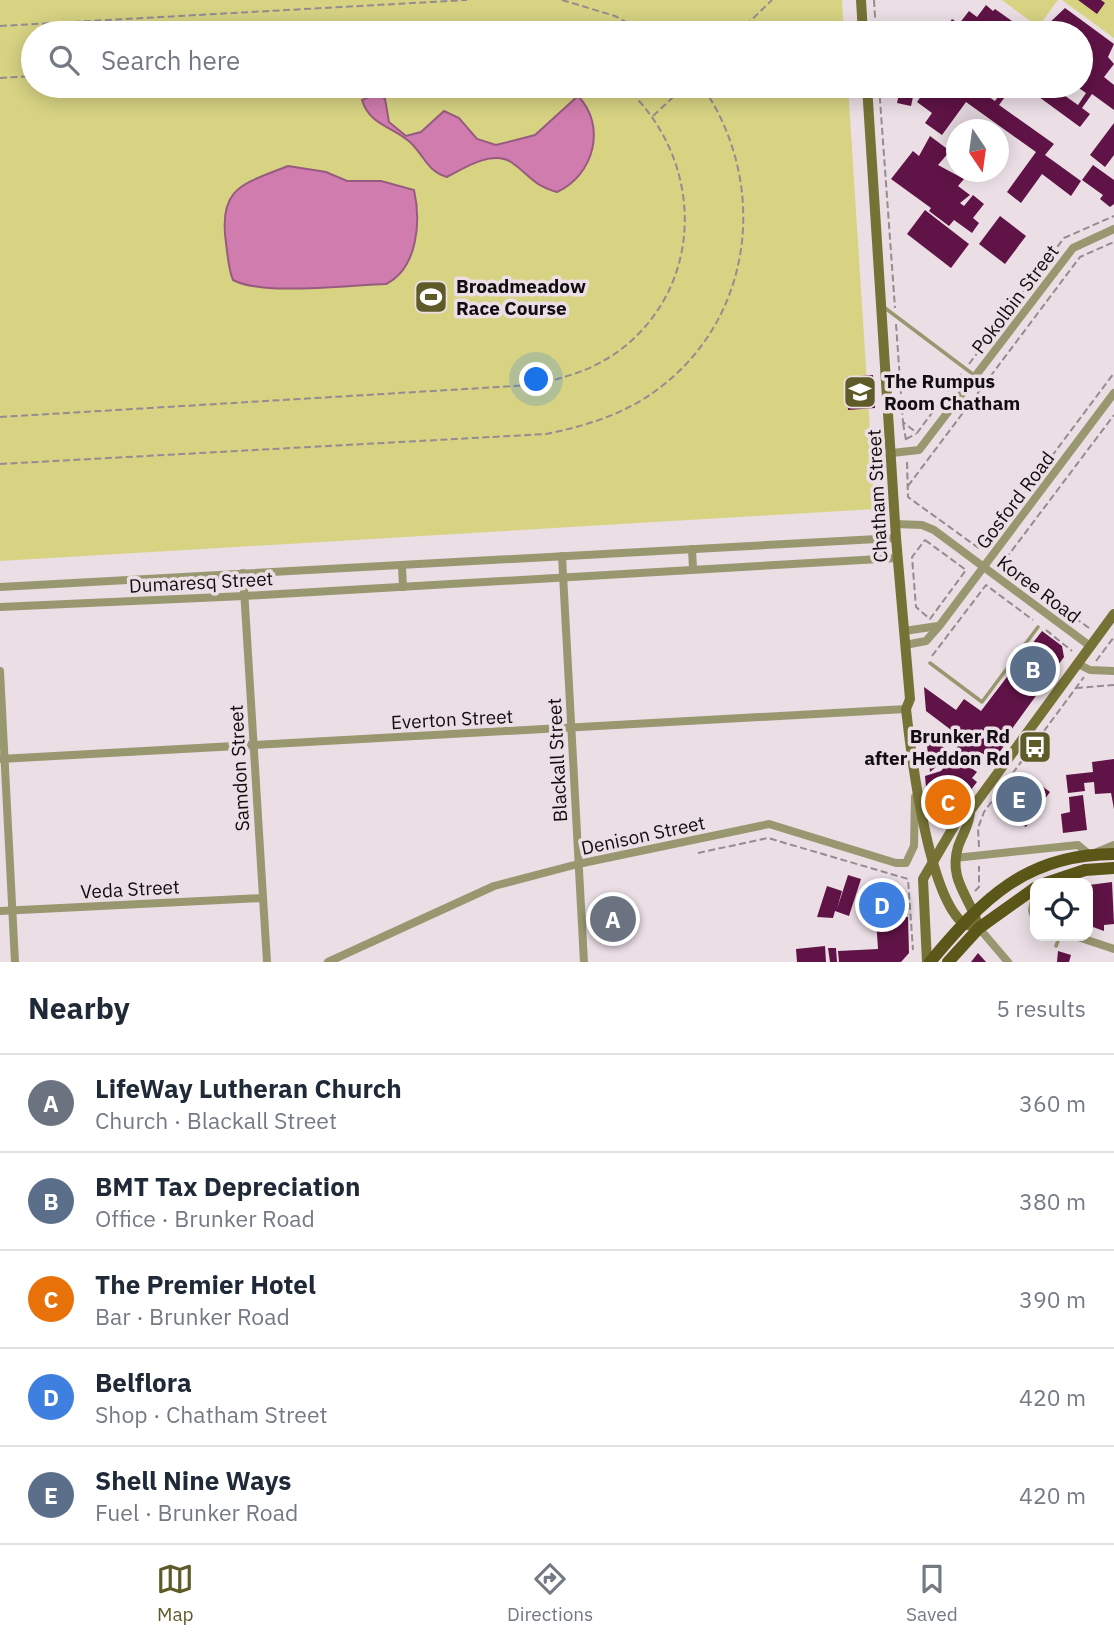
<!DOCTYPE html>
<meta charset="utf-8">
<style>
body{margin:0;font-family:"IBM Plex Sans",sans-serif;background:#f2f2f3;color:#1f2937}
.controls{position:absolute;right:21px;bottom:21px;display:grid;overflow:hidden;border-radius:14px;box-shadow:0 4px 18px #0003}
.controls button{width:63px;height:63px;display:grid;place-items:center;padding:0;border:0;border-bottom:2px solid #e0e1e3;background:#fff;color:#1f2937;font:35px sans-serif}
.compass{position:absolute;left:946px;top:119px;width:63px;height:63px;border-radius:50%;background:#fff;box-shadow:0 4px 18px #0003;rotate:167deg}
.you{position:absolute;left:537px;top:380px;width:24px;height:24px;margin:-18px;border:5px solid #fff;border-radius:50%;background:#1a73e8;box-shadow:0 0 0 10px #1a73e833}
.badge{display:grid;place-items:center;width:46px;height:46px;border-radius:50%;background:#5f5b28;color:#fff;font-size:23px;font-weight:700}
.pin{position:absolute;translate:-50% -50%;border:4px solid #fff;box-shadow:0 2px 7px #0006}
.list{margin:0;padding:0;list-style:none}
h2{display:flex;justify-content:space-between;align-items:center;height:91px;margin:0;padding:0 28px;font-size:30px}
h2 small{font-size:23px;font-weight:400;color:#747a83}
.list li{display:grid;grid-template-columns:46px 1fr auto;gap:21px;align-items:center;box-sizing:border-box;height:98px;padding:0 28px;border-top:2px solid #e0e1e3}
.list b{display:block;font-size:26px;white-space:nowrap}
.list p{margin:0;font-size:23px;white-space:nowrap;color:#747a83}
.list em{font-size:23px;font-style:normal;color:#747a83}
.icon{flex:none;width:38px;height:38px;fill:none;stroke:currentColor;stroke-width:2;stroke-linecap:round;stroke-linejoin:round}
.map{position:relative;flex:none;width:1114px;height:962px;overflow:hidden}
.search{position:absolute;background:#fff;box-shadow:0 4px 18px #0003;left:21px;right:21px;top:21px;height:77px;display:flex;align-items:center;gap:18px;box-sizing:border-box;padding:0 24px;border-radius:38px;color:#747a83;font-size:26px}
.sheet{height:581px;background:#fff}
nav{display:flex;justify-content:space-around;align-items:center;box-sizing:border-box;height:98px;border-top:2px solid #e0e1e3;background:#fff;font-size:19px;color:#747a83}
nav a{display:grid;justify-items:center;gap:4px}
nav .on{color:#5f5b28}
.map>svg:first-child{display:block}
</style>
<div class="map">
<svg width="1114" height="962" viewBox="0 0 1114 962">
<rect width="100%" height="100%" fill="#ebdee5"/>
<!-- green -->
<g fill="#d7d383">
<path d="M0 0H842L844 33H33V86H848L875 509 0 561Z"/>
<path d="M1002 0H1058L1038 27Z"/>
<path d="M1062 0H1114V38Z"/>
</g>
<!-- water -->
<g fill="#d17cae" stroke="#975b7f" stroke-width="2">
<path d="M378 93 385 99 389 122 406 136 421 132 444 111 459 118 477 139 496 145 535 135 578 96C607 126 594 175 557 192 532 185 530 175 511 162 492 150 464 168 447 177 428 172 425 157 411 143 393 126 370 126 362 100Z"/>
<path d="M288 166 326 172 347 181H381L414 190C421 221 418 268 386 284 349 285 263 296 233 280 228 268 228 256 226 243 218 187 243 184 288 166Z"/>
</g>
<!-- building -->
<g fill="#601346">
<path d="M1078 0H1101L1105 3 1097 14Z"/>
<path d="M986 5 993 11 995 9 1029 33H997L983 21 973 33H952L969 11 977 17Z"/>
<path d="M1065 8 1114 44 1108 57 1114 64 1104 77 1114 85V110L1092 94 1082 108 1090 114 1080 127 1024 86H1051L1078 105 1086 93 1076 86H1081L1084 75 1081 73V33H1051L1044 28Z"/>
<path d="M952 19 958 23 950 33H942Z"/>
<path d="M928 86 946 96 953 86H973L978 89 981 86H992L995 88 989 97 995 101 1006 86H1013L999 105 1054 144 1045 155 1081 181 1071 196 1042 174 1021 203 1007 192 1036 152 966 102 942 135 925 123 932 113 917 102Z"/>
<path d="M899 94 913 97 911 106 897 103Z"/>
<path d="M1114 123V155L1105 167 1090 155Z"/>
<path d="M930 136 950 151 938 165 964 179 958 186 970 195 960 203 964 206 973 195 984 204 973 218 979 223 972 233 954 220 949 226 929 211 931 208 891 179 913 151 919 156Z"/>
<path d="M1093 165 1114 180V204L1110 207 1100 199 1103 195 1082 180Z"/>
<path d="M925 210 969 244 951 268 907 234Z"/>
<path d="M1000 216 1026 236 1005 264 979 244Z"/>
<path d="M873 375 875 408 848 410 846 377Z"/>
<path d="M1042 631 1062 646 1064 657 1001 744 1004 746 993 761 982 753 971 768 977 772 972 778 977 782 950 817 940 822 932 820 928 810 925 776 941 771 945 766 941 763 930 772 929 761 934 758 928 755 926 737 928 735 952 754 963 739 926 711 924 687 956 710 964 699 981 711Z"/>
<path d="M1114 759V809L1111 793 1095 794 1094 782 1084 783 1085 791 1068 793 1066 775 1093 772 1092 762Z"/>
<path d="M1039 784 1050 792 1033 815 1006 796 1014 785 1030 797Z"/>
<path d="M1083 795 1087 830 1063 833 1061 814 1070 812 1069 797Z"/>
<path d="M1020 810 1032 817 1026 827 1014 820Z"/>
<path d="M848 875 861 879 849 916 835 911 833 918 817 917 827 886 842 891 837 909Z"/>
<path d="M1112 882 1114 924 1104 925V931L1093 927 1089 885Z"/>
<path d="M875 886 884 889 879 906 891 905 889 918 908 917 909 953 901 962H839L838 951 878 949 876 919H864Z"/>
<path d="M825 946 826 962H797L796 949Z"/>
<path d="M828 948H836L837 962H830Z"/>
<path d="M1058 951 1071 955 1069 962H1057Z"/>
<path d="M978 953 986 962H971Z"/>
</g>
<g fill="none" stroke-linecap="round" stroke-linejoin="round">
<!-- path -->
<g stroke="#958b91" stroke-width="2" stroke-dasharray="7 3.5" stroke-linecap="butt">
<path d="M562 0 615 16 646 33"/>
<path d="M874 0 876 33"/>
<path d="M0 26 467 0"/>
<path d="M738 33 772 0"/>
<path d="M0 78 33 76"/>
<path d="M879 86 895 308"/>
<path d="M653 116 685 86"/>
<path d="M896 324 903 422 917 433 961 374"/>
<path d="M969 364 1064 238 1114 216"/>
<path d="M0 417 532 385C565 378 597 369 624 347 708 279 702 155 624 86"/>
<path d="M903 423 906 440"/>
<path d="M906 439 916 434"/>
<path d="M907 462 908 497 980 549 983 548 1114 373"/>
<path d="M0 464 546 434C585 426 622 415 654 392 754 321 770 184 702 86"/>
<path d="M908 486 1080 257 1114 242"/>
<path d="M925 540 966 570 930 619 916 607 912 557Z"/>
<path d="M1089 628 1001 565 1114 415"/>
<path d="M1046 630 1072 651"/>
<path d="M932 656 986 585 1033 620"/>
<path d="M1096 661 1114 637"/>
<path d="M1076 688 1114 685"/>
<path d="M979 847 978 828 984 812 1084 677"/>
<path d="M698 853 768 838 908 879 913 950"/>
<path d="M975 891 979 887V866"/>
</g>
<!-- lane -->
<g stroke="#999770" stroke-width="3.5">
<path d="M885 308 974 375"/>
<path d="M930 663 982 702 1038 627"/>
<path d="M1056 946 1060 936"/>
</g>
<!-- street -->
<g stroke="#999770" stroke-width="8">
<path d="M892 453 919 450 1073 248 1114 229"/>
<path d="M895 524 922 525 934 530 1090 646"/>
<path d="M692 549 693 569"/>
<path d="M562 556 584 962"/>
<path d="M402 567 403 587"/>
<path d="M243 573 267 962"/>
<path d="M0 587 896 538"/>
<path d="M0 607 244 596 897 558"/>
<path d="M904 631 938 626"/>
<path d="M905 645 926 641 940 625 1114 393"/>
<path d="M1078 664 1090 670 1114 671"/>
<path d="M0 671 15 962"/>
<path d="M0 759 906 709"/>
<path d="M955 858 1078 845 1090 855 1114 845"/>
<path d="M1035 896 1032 910 1035 920"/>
<path d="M0 911 262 898"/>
<path d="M979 928 1008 962"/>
<path d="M1075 936 1114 949"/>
<path d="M328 962 494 886 578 864 769 824 896 863H906L914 846 915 797"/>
</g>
<!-- secondary -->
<g stroke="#767235" stroke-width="10">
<path d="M861 0 863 33"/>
<path d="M867 86 896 538 910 699 906 709C911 754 928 895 963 923 967 925 975 927 979 928"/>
<path d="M970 811C970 825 962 834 958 847 949 877 966 893 976 919"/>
<path d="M927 962 923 879 960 816 970 811 1114 614"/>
</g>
<!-- primary -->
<g stroke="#5b5718" stroke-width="12">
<path d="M1046 883 1085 870 1114 868"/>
<path d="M930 962C983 899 1026 854 1114 854"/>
<path d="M948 962 979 928 1035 888"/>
</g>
</g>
<!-- icons -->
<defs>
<symbol id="stadium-square" viewBox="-11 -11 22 22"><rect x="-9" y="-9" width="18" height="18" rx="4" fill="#5f5b28" stroke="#ebdee5"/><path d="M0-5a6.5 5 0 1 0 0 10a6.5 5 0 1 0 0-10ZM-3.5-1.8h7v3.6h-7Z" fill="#fff"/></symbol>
<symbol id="school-square" viewBox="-11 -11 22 22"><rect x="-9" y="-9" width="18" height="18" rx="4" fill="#5f5b28" stroke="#ebdee5"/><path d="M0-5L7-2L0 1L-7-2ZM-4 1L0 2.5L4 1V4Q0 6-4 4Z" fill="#fff"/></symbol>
<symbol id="bus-square" viewBox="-11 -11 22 22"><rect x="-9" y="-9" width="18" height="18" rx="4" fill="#5f5b28" stroke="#ebdee5"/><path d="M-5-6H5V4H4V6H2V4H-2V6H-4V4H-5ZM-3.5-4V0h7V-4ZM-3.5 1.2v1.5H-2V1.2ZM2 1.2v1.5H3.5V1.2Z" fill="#fff"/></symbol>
</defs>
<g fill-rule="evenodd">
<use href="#stadium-square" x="412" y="278" width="38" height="38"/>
<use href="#school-square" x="841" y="373" width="38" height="38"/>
<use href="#bus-square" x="1016" y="728" width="38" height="38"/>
</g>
<g text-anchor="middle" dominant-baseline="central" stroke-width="7" stroke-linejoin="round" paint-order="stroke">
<!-- poi labels -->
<g font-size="19" font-weight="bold" fill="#110d10" stroke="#ebdee5" text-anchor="start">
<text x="456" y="286">Broadmeadow<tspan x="456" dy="22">Race Course</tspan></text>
<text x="884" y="381">The Rumpus<tspan x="884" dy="22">Room Chatham</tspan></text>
<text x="1010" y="736" text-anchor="end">Brunker Rd<tspan x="1010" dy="22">after Heddon Rd</tspan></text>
</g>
<!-- street labels -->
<g font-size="19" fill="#110d10" stroke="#ebdee5">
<text transform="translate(1015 299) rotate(-53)">Pokolbin Street</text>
<text transform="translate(877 496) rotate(-93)">Chatham Street</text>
<text transform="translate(1015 500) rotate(-53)">Gosford Road</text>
<text transform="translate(201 582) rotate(-3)">Dumaresq Street</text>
<text transform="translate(1039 589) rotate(37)">Koree Road</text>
<text transform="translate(452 719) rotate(-3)">Everton Street</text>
<text transform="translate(557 760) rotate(-93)">Blackall Street</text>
<text transform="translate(239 768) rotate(-93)">Samdon Street</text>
<text transform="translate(643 835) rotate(-12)">Denison Street</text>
<text transform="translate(130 889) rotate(-3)">Veda Street</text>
</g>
</g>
</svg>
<div class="controls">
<button><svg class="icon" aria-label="locate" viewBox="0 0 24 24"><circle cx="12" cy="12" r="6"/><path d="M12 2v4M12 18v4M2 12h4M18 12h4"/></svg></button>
</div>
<svg class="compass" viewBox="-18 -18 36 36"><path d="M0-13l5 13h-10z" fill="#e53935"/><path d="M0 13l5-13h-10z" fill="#747a83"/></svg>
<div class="you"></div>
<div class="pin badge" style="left:613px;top:919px;background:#6b7280">A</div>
<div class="pin badge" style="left:1033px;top:669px;background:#5c6f8a">B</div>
<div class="pin badge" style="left:948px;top:802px;background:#e8710a">C</div>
<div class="pin badge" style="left:882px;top:905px;background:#3f7fe0">D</div>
<div class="pin badge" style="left:1019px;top:799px;background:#5c6f8a">E</div>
<div class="search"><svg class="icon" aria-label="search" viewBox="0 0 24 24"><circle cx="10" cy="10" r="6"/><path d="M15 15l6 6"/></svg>Search here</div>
</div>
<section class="sheet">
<h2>Nearby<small>5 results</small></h2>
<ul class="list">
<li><span class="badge" style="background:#6b7280">A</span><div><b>LifeWay Lutheran Church</b><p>Church · Blackall Street</p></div><em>360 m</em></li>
<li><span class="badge" style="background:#5c6f8a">B</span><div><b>BMT Tax Depreciation</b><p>Office · Brunker Road</p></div><em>380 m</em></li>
<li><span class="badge" style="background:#e8710a">C</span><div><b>The Premier Hotel</b><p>Bar · Brunker Road</p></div><em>390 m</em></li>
<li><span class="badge" style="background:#3f7fe0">D</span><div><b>Belflora</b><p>Shop · Chatham Street</p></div><em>420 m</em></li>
<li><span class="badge" style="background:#5c6f8a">E</span><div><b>Shell Nine Ways</b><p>Fuel · Brunker Road</p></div><em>420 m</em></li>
</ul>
</section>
<nav>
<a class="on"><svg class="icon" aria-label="map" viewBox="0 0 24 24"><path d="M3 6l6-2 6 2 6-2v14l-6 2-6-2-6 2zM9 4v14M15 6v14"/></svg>Map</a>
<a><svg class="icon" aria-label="directions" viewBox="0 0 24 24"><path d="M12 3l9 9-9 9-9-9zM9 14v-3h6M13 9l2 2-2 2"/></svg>Directions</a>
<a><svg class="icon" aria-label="saved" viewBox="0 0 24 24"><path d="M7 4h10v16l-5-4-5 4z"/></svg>Saved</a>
</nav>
